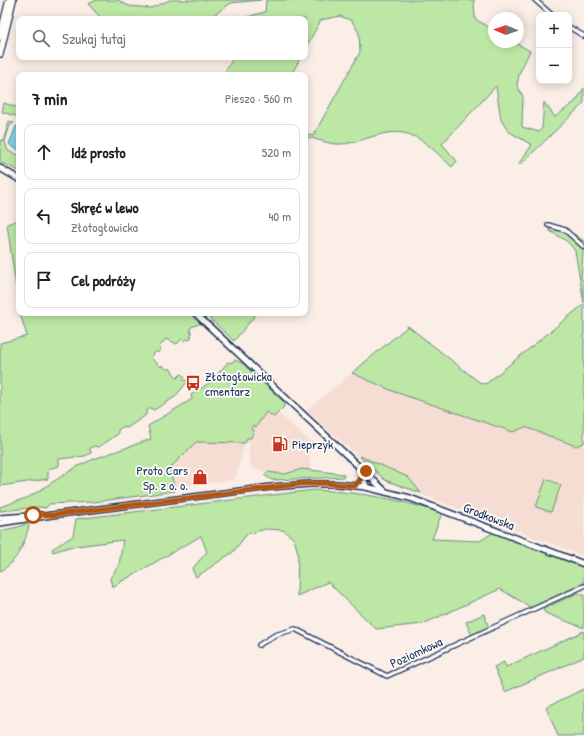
<!DOCTYPE html>
<html lang="pl">
<meta charset="utf-8">
<style>
body{margin:0;font-family:"Patrick Hand",sans-serif;background:#f6f6f6;color:#202124}
.controls{position:absolute;right:12px;top:12px;display:grid;overflow:hidden;border-radius:8px;box-shadow:0 2px 10px #0003}
.controls button{width:36px;height:36px;display:grid;place-items:center;padding:0;border:0;border-bottom:1px solid #e0e0e0;background:#fff;color:#202124;font:20px sans-serif}
.compass{position:absolute;left:488px;top:12px;width:36px;height:36px;border-radius:50%;background:#fff;box-shadow:0 2px 10px #0003;rotate:272deg}
.stop{position:absolute;width:12px;height:12px;margin:-9px;border:3px solid #b45309;border-radius:50%;background:#fff}
.stop.end{background:#b45309;border-color:#fff;box-shadow:0 1px 4px #0008}
.list{margin:0;padding:0;list-style:none}
h2{display:flex;justify-content:space-between;align-items:center;height:52px;margin:0;padding:0 16px;font-size:17px}
h2 small{font-size:13px;font-weight:400;color:#757577}
.list li{display:grid;grid-template-columns:26px 1fr auto;gap:12px;align-items:center;box-sizing:border-box;height:56px;margin:0 8px 8px;padding:0 8px;border:1px solid #e0e0e0;border-radius:8px}
.list b{display:block;font-size:15px;white-space:nowrap}
.list p{margin:0;font-size:13px;white-space:nowrap;color:#757577}
.list em{font-size:13px;font-style:normal;color:#757577}
.icon{flex:none;width:22px;height:22px;fill:none;stroke:currentColor;stroke-width:2;stroke-linecap:round;stroke-linejoin:round}
.map{position:relative;flex:none;width:584px;height:736px;overflow:hidden}
.search{position:absolute;background:#fff;box-shadow:0 2px 10px #0003;left:16px;top:16px;width:292px;height:44px;display:flex;align-items:center;gap:10px;box-sizing:border-box;padding:0 14px;border-radius:8px;color:#757577;font-size:15px}
.panel{position:absolute;background:#fff;box-shadow:0 2px 10px #0003;left:16px;top:72px;width:292px;height:244px;border-radius:8px}
.map>svg:first-child{display:block}
</style>
<div class="map">
<svg width="584" height="736" viewBox="0 0 584 736">
<rect width="100%" height="100%" fill="#faeee7"/>
<filter id="ink" filterUnits="userSpaceOnUse"><feTurbulence type="fractalNoise" baseFrequency=".025" numOctaves="2"/><feDisplacementMap in="SourceGraphic" scale="8" xChannelSelector="R" yChannelSelector="G"/><feConvolveMatrix kernelMatrix="1 2 1 2 8 2 1 2 1" color-interpolation-filters="sRGB"/></filter>
<g filter="url(#ink)">
<!-- built -->
<g fill="#f6ddd3">
<path d="M352 373 395 392 513 432 524 427 576 446 584 443V556L391 483 380 476 306 410Z"/>
<path d="M266 412 273 417 279 414 310 441V470L279 474 251 468 248 452 250 442H247V438H251L254 430 251 429 253 425 256 426Z"/>
<path d="M196 442 245 443 236 476 233 480 175 487 170 468Z"/>
</g>
<!-- green -->
<g fill="#bce7a4" stroke="#6c8b81">
<path d="M97 0H118L129 6 151 8 170 0H261L231 3 208 19H99L100 17 88 4Z"/>
<path d="M266 0H474L475 19 494 30V42H514L530 51 519 74 517 86 523 96 522 127 539 132 542 128 544 102 555 117 576 101 584 88V103L520 165 519 163 532 145 508 131 501 120 496 86 442 144 457 161 452 167C428 145 413 125 378 135 363 139 351 145 335 144 325 143 315 138 305 137V133L313 136 360 52 359 33 352 21 340 16 321 20 305 49V19H240L265 12Z"/>
<path d="M232 57H301L291 75H223L232 60Z"/>
<path d="M4 103 19 108V117L2 112Z"/>
<path d="M9 121 14 123 10 125 5 142 8 151 19 155V171L0 162V140L3 141Z"/>
<path d="M19 220V308L7 224Z"/>
<path d="M549 227 564 232 570 236 574 234 584 241 581 278 584 281V303L575 251 568 242 550 231Z"/>
<path d="M584 304V443L576 446 525 427 513 432 395 392 352 373 408 326 479 382 483 384 487 383Z"/>
<path d="M20 313H190L202 323 191 327 190 331 192 333 190 335 192 336 189 340 187 339 185 341 182 339 177 344 166 339 159 347 161 349 158 353 156 351 151 358 161 367 162 365 168 370 170 368 177 378 181 374 185 377 183 380 188 381 175 397 154 410 150 408 146 411V415L127 428 122 427 118 430V434L99 447 94 446 90 448 91 453 85 456 59 459V466L48 469V479L0 486V343L27 336Z"/>
<path d="M204 313H257L234 341Z"/>
<path d="M235 360 242 363 285 403 283 408 274 417 266 412 256 427 253 425 251 429 254 430 251 438H247L245 443 196 442 170 468 175 491 94 502 49 504 46 508 39 507 0 511V507L29 497 78 466 94 459 151 439 148 426 192 399 191 395 212 381 228 362 230 363Z"/>
<path d="M360 456 408 477 421 493 385 480 360 457Z"/>
<path d="M302 469 343 474 344 477 272 480 264 475 267 472 285 474Z"/>
<path d="M546 479 561 485 551 512 536 507Z"/>
<path d="M314 490C360 492 398 499 442 513L432 539 480 541 494 532 584 566V585L532 608 500 589 423 624 376 629 328 582 297 596 298 553 294 539 283 530 266 529 247 534 233 552 196 577 192 569 207 552 201 536 112 587 110 578 119 565 123 540 69 547 53 552 52 549 73 536 76 519Z"/>
<path d="M28 523 29 525C26 541 16 564 0 571V531L18 527Z"/>
<path d="M578 593 584 595V628L545 613 543 609Z"/>
<path d="M484 614 489 628 472 636 466 622Z"/>
<path d="M584 631V657L505 692 494 667 504 662 506 667Z"/>
<path d="M584 689V736H558L546 707Z"/>
</g>
<!-- water -->
<path fill="#84d1e4" stroke="#5a90ae" d="M16 126 19 127V150L12 147 9 144Z"/>
<g fill="none" stroke-linecap="round" stroke-linejoin="round">
<defs>
<g id="street">
<path d="M535 0 552 15"/>
<path d="M569 27 584 36"/>
<path d="M548 225 565 230 584 247"/>
<path d="M259 645 275 635 295 629 387 676 584 586"/>
</g>
<g id="secondary">
<path d="M0 168 19 179"/>
<path d="M195 313 386 492"/>
<path d="M362 469 366 487"/>
<path d="M0 518 41 515"/>
<path d="M0 523 52 515 271 487 310 484H338L366 487 410 498 584 564"/>
</g>
<g id="primary">
<path d="M0 37 9 0"/>
<path d="M0 54 13 0"/>
</g>
</defs>
<!-- street casing -->
<use href="#street" stroke="#1b2f5e" stroke-width="6"/>
<!-- secondary casing -->
<use href="#secondary" stroke="#1b2f5e" stroke-width="8"/>
<!-- primary casing -->
<use href="#primary" stroke="#1b2f5e" stroke-width="8"/>
<!-- street -->
<use href="#street" stroke="#fdfcf7" stroke-width="3.5"/>
<!-- secondary -->
<use href="#secondary" stroke="#fdfcf7" stroke-width="5"/>
<!-- primary -->
<use href="#primary" stroke="#fdfcf7" stroke-width="5.5"/>
</g>
</g>
<g fill="none" stroke-linecap="round" stroke-linejoin="round" filter="url(#ink)">
<!-- route -->
<path stroke="#b45309" stroke-width="5" d="M33 515H52L300 484 326 483 355 486 361 478V468L366 471"/>
</g>
<!-- icons -->
<defs>
<symbol id="bus-bare" viewBox="-9 -9 18 18"><path d="M-5-6H5V4H4V6H2V4H-2V6H-4V4H-5ZM-3.5-4V0h7V-4ZM-3.5 1.2v1.5H-2V1.2ZM2 1.2v1.5H3.5V1.2Z" fill="#c8321e" stroke="#fdfcf7" stroke-width="2.5" paint-order="stroke"/></symbol>
<symbol id="fuel-bare" viewBox="-9 -9 18 18"><path d="M-5.5-6h7V0h2V4h1.3V-2.5L3-4.5l.8-.8L6-3V5H2.5V1h-1V6h-7ZM-4.2-4.7v3.2H.2V-4.7Z" fill="#c8321e" stroke="#fdfcf7" stroke-width="2.5" paint-order="stroke"/></symbol>
<symbol id="shop-bare" viewBox="-9 -9 18 18"><path d="M-5-2.5h2.3a2.7 3.5 0 0 1 5.4 0H5L5.5 6h-11ZM-1.5-2.5h3a1.5 2.3 0 0 0-3 0Z" fill="#c8321e" stroke="#fdfcf7" stroke-width="2.5" paint-order="stroke"/></symbol>
</defs>
<g fill-rule="evenodd">
<use href="#bus-bare" x="182" y="372" width="22" height="22"/>
<use href="#fuel-bare" x="269" y="433" width="22" height="22"/>
<use href="#shop-bare" x="189" y="466" width="22" height="22"/>
</g>
<g text-anchor="middle" dominant-baseline="central" stroke-width="3.5" stroke-linejoin="round" paint-order="stroke">
<!-- poi labels -->
<g font-size="13" fill="#1b2f5e" stroke="#fdfcf7" text-anchor="start">
<text x="205" y="376">Złotogłowicka<tspan x="205" dy="15">cmentarz</tspan></text>
<text x="292" y="444">Pieprzyk</text>
<text x="188" y="470" text-anchor="end">Proto Cars<tspan x="188" dy="15">Sp. z o. o.</tspan></text>
</g>
<!-- street labels -->
<g font-size="13" fill="#1b2f5e" stroke="#fdfcf7">
<text transform="translate(489 516) rotate(21)">Grodkowska</text>
<text transform="translate(416 652) rotate(-25)">Poziomkowa</text>
</g>
</g>
</svg>
<div class="controls">
<button>+</button>
<button>−</button>
</div>
<svg class="compass" viewBox="-18 -18 36 36"><path d="M0-13l5 13h-10z" fill="#e53935"/><path d="M0 13l5-13h-10z" fill="#757577"/></svg>
<div class="stop" style="left:33px;top:515px"></div>
<div class="stop end" style="left:366px;top:471px"></div>
<div class="search"><svg class="icon" aria-label="search" viewBox="0 0 24 24"><circle cx="10" cy="10" r="6"/><path d="M15 15l6 6"/></svg>Szukaj tutaj</div>
<section class="panel">
<h2>7 min<small>Pieszo · 560 m</small></h2>
<ul class="list">
<li><svg class="icon" aria-label="ahead" viewBox="0 0 24 24"><path d="M12 20V5M6 11l6-6 6 6"/></svg><div><b>Idź prosto</b></div><em>520 m</em></li>
<li><svg class="icon" aria-label="left" viewBox="0 0 24 24"><path d="M17 20v-9H6M10 6l-5 5 5 5"/></svg><div><b>Skręć w lewo</b><p>Złotogłowicka</p></div><em>40 m</em></li>
<li><svg class="icon" aria-label="arrive" viewBox="0 0 24 24"><path d="M6 21V4h12l-3 4 3 4H6"/></svg><div><b>Cel podróży</b></div></li>
</ul>
</section>
</div>
